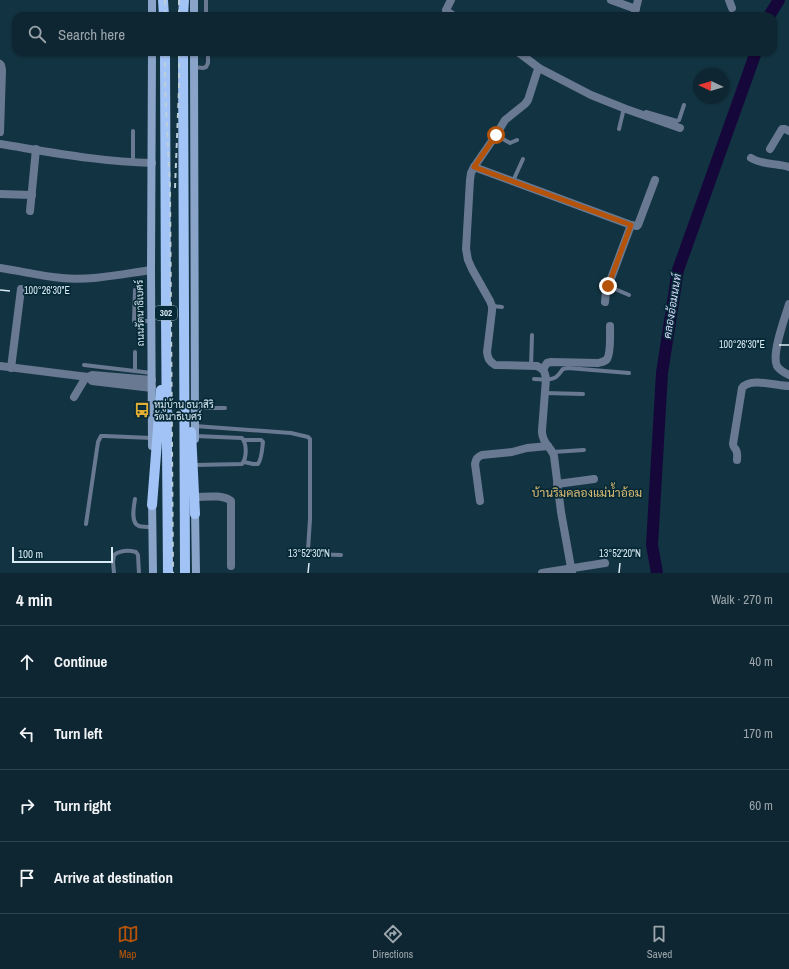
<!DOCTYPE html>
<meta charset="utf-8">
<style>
body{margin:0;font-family:"Archivo Narrow",Sarabun,sans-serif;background:#1c323d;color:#f1f3f6}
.compass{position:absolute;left:693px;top:68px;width:36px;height:36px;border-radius:50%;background:#0e2631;box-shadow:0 1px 3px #0004;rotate:274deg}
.scale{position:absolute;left:12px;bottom:10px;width:101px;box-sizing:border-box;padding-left:4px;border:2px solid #d8eaf4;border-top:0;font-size:11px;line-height:14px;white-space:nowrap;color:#d8eaf4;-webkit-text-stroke:3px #062937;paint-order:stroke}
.stop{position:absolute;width:12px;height:12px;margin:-9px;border:3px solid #b45309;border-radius:50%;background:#fff}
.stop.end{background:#b45309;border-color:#fff;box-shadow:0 1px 4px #0008}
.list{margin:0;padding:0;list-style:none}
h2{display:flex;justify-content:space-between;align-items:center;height:52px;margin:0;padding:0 16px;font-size:17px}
h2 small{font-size:13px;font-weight:400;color:#9ba5ab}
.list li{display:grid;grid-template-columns:26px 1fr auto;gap:12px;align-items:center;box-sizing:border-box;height:72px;padding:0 16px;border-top:1px solid #2e434d}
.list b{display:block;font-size:15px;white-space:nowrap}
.list em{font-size:13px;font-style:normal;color:#9ba5ab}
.icon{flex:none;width:22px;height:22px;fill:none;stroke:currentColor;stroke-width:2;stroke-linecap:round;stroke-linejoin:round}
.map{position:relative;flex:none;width:789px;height:573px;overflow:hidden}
.search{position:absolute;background:#0e2631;box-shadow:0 1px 3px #0004;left:12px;right:12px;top:12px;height:44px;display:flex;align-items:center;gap:10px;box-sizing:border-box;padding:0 14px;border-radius:12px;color:#9ba5ab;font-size:15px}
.sheet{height:340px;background:#0e2631}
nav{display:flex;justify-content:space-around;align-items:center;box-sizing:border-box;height:56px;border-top:1px solid #2e434d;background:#0e2631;font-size:11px;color:#9ba5ab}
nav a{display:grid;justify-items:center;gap:2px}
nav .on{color:#b45309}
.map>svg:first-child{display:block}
</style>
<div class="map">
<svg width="789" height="573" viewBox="0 0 789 573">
<rect width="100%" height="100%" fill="#123341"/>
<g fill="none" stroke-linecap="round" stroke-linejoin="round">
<!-- river -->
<g stroke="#16073b" stroke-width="12">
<path d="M769 16 779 0"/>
<path d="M657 573 652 545 662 373 678 270 756 52"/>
</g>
<!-- lane -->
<g stroke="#697991" stroke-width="4">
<path d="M206 0V16"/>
<path d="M194 67 203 68 206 67 208 63V52"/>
<path d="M646 112 677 121 679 120 684 105"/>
<path d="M619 129 624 108"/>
<path d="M133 131V162"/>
<path d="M496 135 510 143 517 140"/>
<path d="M513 181 523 159"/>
<path d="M608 286 629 295"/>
<path d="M135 290 134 321H152"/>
<path d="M492 306 502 307"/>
<path d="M135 352V371"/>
<path d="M84 365 152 373"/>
<path d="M531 366 532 335"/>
<path d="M534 379C540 379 551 381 556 377 559 375 561 371 563 369L568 368 629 373"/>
<path d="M545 393 583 394"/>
<path d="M195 408H225"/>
<path d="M195 426 291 433 308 437 310 439V519L308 550 311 554 341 555"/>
<path d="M195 436 242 438C247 444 247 457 242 464L195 465"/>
<path d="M553 452 584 450"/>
<path d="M244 462 253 464H258C262 458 262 449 263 442L261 440H244"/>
<path d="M135 499C134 506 130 523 139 526 143 527 148 527 152 527"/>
<path d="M86 524 98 442 101 436H105L152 438"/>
<path d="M114 573 113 562 114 555C121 550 128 550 136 552L138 555 139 573"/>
</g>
<!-- street -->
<g stroke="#697991" stroke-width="8">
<path d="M451 0 446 10 448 12 454 16"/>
<path d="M611 0 636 9"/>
<path d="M729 0 732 8"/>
<path d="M634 16 638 0"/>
<path d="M518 52 539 68 537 72 528 100 525 104 505 120 496 135 474 167 471 173 470 180 466 249 468 260 472 269 490 301 492 306V311L487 352C488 359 489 361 495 365L537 366C544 369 545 372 546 379L542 430C542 432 542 435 543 437 545 445 552 449 554 456L561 512 572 573"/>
<path d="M0 64 1 65 2 70 0 132"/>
<path d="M539 68 591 95 626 109 680 128"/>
<path d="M0 144C50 152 101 162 152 163"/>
<path d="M770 149 782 129H785L789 131"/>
<path d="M751 158C762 165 776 163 789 167"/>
<path d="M474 167 631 225 606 292 605 302"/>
<path d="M0 194 32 195"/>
<path d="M30 211 36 149"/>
<path d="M631 225 637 226 638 225 655 180"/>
<path d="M0 268C21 271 41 276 62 278 91 281 122 274 151 270"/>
<path d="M789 304C785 318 771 354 777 366 779 370 785 373 789 375"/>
<path d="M0 366 88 377"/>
<path d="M11 368 21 289"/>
<path d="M543 369 547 363 551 362 598 363C601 362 605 362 607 359 611 353 610 334 610 326"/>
<path d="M152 380 92 375 88 377 92 381 152 388"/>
<path d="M74 397 86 377"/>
<path d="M737 460C737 457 738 453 736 450 735 448 733 447 733 444L742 388C750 377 777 386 789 386"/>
<path d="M557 484 594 479"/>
<path d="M195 497C206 497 222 494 231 501V566"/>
<path d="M480 501 475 464C476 459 477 457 482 455L512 452 527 448 548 446"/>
<path d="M542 573 605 563"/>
</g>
<!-- secondary -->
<g stroke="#8aa3c9" stroke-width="8">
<path d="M152 0V16"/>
<path d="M194 0V16"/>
<path d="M152 52 151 270 152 446"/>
<path d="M194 52 195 439"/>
<path d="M152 500 153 573"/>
<path d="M195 509 196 573"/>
</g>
<!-- primary -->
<g stroke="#a2c3f5" stroke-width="10">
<path d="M163 0 164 16"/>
<path d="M183 16 184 0"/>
<path d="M165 52 166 318 168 573"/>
<path d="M183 52 185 573"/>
<path d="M191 432 195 514"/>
<path d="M152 505 161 390"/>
</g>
<!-- rail -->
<g stroke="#bbcfda" stroke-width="2" stroke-dasharray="5 5" stroke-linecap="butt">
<path d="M165 0V16"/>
<path d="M179 0V16"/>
<path d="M165 52V88L170 188 173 573"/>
<path d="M175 188 179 89V52"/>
</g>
</g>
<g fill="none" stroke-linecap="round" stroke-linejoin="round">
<!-- route -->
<path stroke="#b45309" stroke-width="5" d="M496 135 474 167 631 225 608 286"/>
</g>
<!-- ticks -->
<path fill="none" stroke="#d8eaf4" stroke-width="1.5" d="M0 290 10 291M779 345H789M308 573 309 563M619 573 620 563"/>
<!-- icons -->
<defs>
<symbol id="bus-bare" viewBox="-9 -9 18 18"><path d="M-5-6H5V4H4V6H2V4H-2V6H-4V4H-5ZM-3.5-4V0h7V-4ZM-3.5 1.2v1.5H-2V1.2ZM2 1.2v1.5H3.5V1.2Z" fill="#e1af34" stroke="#062937" stroke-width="2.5" paint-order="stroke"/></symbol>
</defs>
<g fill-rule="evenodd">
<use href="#bus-bare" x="131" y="399" width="22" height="22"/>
</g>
<g text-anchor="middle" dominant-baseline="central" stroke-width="3.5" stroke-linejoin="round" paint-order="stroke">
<!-- shield labels -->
<rect fill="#062937" stroke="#99b0bb" stroke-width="1" x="155" y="306" width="22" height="14" rx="3"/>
<g font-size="9" font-weight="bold" fill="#d8eaf4">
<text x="166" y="313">302</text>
</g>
<!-- street labels -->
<g font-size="10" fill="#d8eaf4" stroke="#062937">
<text transform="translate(140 313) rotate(-91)">ถนนรัตนาธิเบศร์</text>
</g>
<!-- poi labels -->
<g font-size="10" fill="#d8eaf4" stroke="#062937" text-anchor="start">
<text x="154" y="404">หมู่บ้าน ธนาสิริ<tspan x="154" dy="12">รัตนาธิเบศร์</tspan></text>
</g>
<!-- water labels -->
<g font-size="11" font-style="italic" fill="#dad8fc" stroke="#062937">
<text transform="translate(672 306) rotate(-81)">คลองอ้อมนนท์</text>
</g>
<!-- quarter labels -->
<g font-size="12" fill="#dfbd74" stroke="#062937">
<text x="587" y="493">บ้านริมคลองแม่น้ำอ้อม</text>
</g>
</g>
<g font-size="10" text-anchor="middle" fill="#d8eaf4" stroke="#062937" stroke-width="3.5" stroke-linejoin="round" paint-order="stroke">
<text x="47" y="294">100°26'30"E</text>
<text x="742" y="348">100°26'30"E</text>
<text x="309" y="557">13°52'30"N</text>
<text x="620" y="557">13°52'20"N</text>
</g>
</svg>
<svg class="compass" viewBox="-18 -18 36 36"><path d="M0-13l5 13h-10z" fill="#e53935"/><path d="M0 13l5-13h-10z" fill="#9ba5ab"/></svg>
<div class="scale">100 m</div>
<div class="stop" style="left:496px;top:135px"></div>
<div class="stop end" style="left:608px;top:286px"></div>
<div class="search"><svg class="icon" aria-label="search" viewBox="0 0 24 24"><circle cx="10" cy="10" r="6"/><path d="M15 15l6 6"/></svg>Search here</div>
</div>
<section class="sheet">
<h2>4 min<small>Walk · 270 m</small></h2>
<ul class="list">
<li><svg class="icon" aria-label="ahead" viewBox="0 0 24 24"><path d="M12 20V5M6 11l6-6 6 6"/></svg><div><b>Continue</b></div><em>40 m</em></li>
<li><svg class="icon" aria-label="left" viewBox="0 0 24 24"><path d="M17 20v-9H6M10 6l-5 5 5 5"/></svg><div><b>Turn left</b></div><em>170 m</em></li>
<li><svg class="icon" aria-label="right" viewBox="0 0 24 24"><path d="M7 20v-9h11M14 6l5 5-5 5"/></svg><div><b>Turn right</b></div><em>60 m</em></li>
<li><svg class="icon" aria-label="arrive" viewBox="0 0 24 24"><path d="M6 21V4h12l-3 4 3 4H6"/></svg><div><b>Arrive at destination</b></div></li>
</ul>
</section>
<nav>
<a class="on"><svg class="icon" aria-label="map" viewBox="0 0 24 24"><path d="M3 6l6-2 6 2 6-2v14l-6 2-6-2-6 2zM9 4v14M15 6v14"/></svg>Map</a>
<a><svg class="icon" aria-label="directions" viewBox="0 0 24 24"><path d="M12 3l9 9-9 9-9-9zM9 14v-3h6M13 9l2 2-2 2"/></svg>Directions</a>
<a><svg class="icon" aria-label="saved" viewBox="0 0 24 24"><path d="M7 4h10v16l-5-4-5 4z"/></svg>Saved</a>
</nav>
